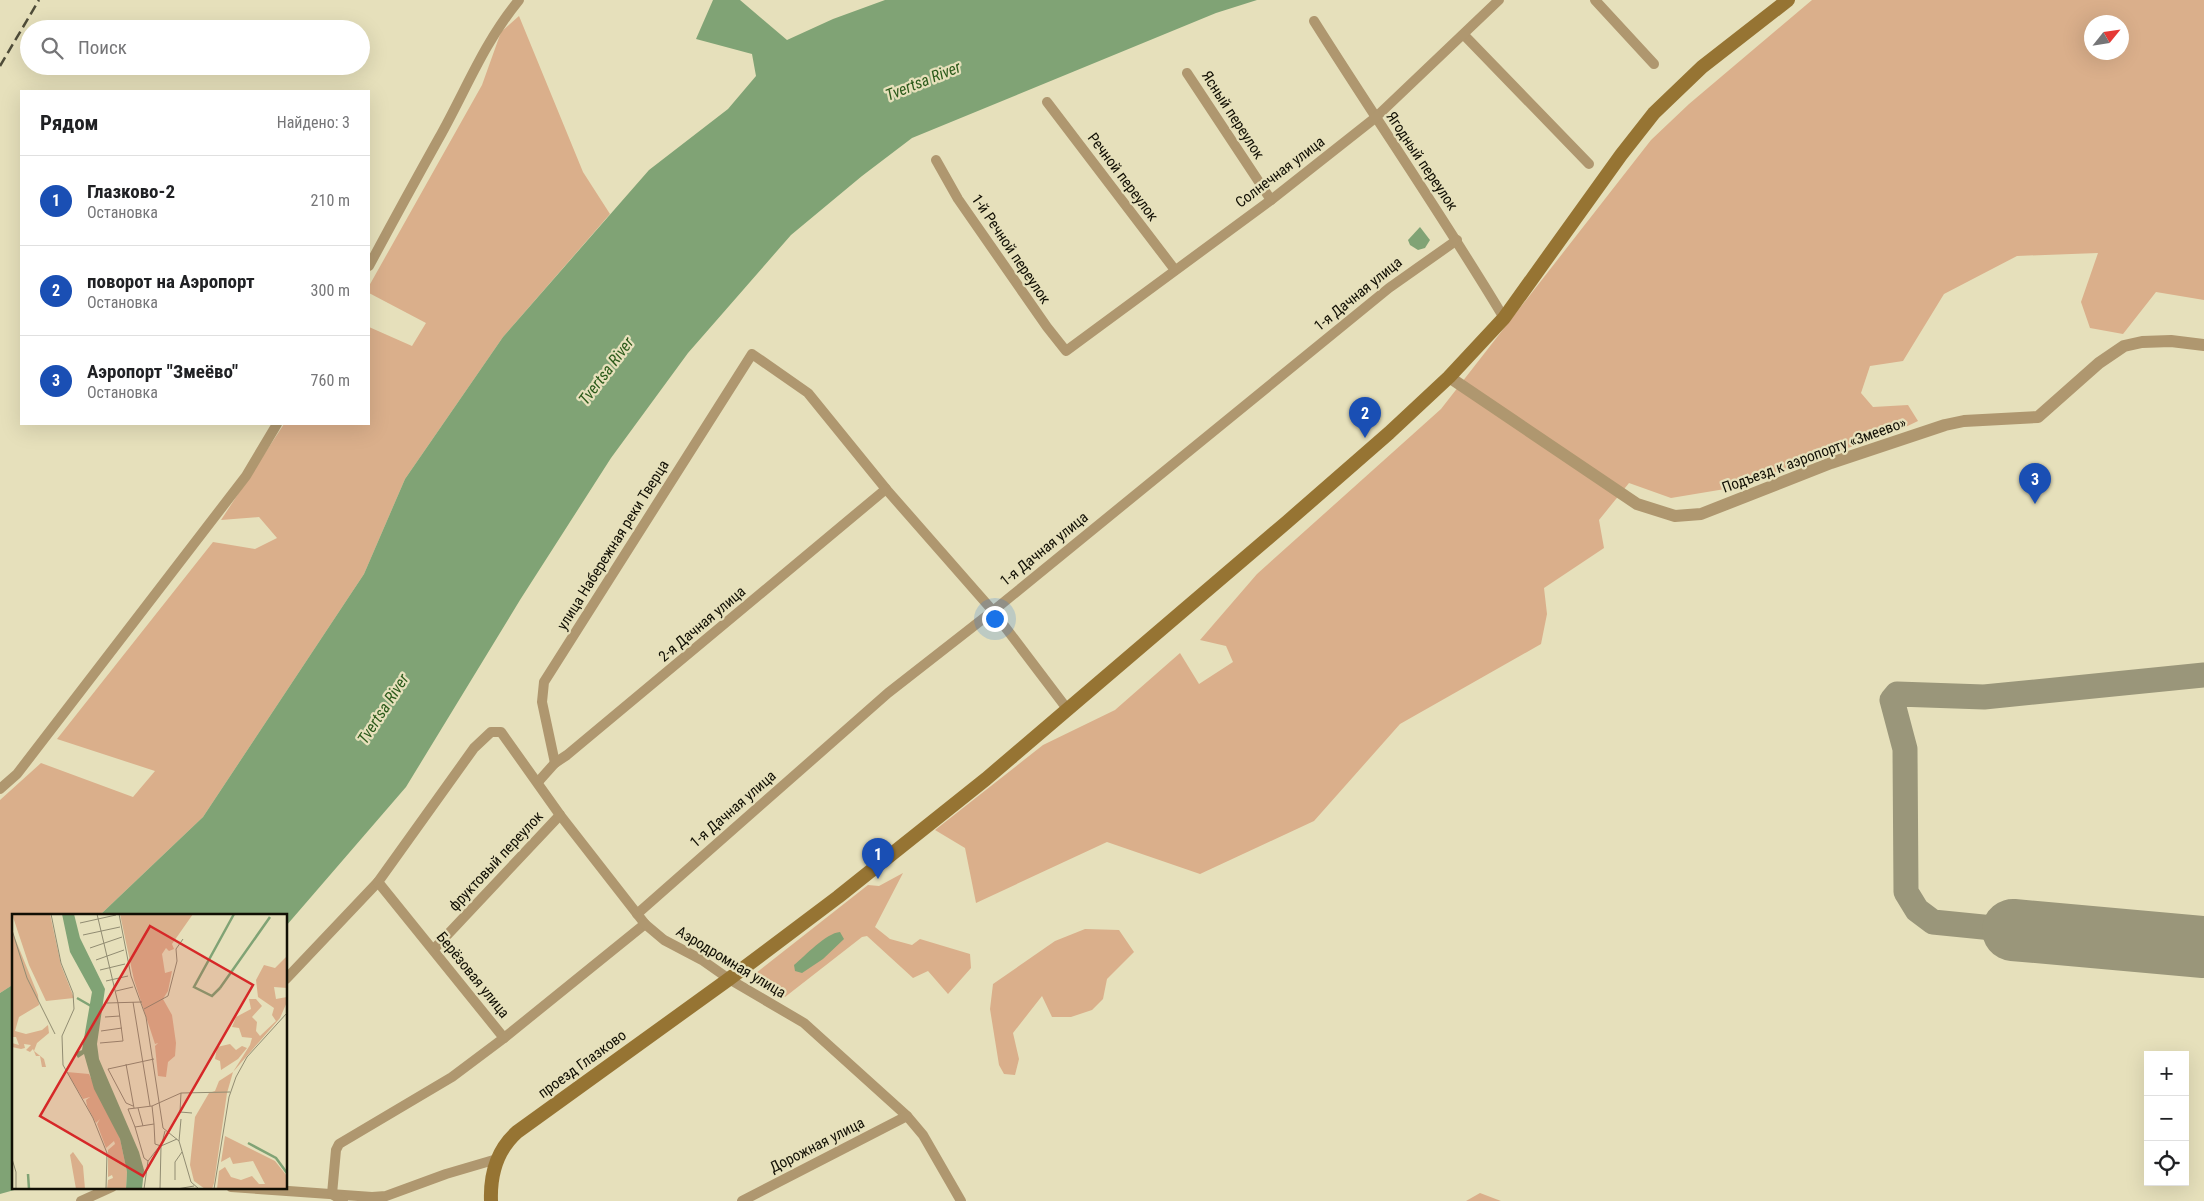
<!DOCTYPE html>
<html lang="ru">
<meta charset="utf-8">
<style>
body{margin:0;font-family:"Roboto Condensed",sans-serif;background:#f2f2f2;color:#202124}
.controls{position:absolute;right:15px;bottom:15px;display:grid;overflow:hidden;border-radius:0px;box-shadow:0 5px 20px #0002}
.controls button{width:45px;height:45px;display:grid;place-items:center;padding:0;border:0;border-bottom:1px solid #e0e0e0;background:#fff;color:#202124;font:25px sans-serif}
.compass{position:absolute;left:2084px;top:15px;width:45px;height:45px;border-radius:50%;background:#fff;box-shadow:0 5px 20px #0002;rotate:60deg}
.you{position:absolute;left:994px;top:618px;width:18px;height:18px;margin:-12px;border:4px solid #fff;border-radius:50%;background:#1a73e8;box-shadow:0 0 0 8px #1a73e833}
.badge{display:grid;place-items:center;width:32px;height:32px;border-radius:50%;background:#0f766e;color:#fff;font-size:16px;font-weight:700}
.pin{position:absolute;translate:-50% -41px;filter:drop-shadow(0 1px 2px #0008)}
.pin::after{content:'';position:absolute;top:26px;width:18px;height:15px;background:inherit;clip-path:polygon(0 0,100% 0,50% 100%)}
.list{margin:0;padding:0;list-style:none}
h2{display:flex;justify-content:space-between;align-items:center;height:65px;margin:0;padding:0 20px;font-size:21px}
h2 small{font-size:16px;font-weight:400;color:#757577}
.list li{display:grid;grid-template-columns:32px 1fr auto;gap:15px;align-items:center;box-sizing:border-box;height:90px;padding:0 20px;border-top:1px solid #e0e0e0}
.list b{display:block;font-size:19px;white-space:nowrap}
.list p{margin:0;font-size:16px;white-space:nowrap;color:#757577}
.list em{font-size:16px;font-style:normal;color:#757577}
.icon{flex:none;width:28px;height:28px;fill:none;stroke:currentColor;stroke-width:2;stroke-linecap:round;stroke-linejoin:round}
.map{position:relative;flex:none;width:2204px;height:1201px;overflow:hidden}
.search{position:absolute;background:#fff;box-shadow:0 5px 20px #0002;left:20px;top:20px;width:350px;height:55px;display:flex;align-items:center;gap:12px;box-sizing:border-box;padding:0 18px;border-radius:28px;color:#757577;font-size:19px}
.panel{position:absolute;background:#fff;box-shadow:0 5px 20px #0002;left:20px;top:90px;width:350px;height:335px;border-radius:0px}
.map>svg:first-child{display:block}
</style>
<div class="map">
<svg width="2204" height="1201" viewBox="0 0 2204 1201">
<rect width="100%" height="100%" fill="#e6e0bb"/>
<!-- green -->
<g fill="#daaf8b" fill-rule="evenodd">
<path d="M1812 0H2204V300L2156 292 2123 334 2090 328 2081 302 2098 253 2017 256 1944 294 1903 361 1870 366 1861 393 1873 407 1908 405 1918 421 1893 433 1725 489 1671 498 1629 483 1599 520 1604 548 1544 588 1547 614 1541 644 1400 724 1314 821 1200 874 1107 842 976 903 965 848 935 830 1043 745 1115 710 1180 653 1199 684 1233 662 1226 646 1200 640 1257 574 1441 409 1651 140 1689 104ZM2092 22H2122V52H2092Z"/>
<path d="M519 16 583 172 610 214 503 337 405 479 364 574 203 817 100 915H14V984L0 993V800L41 763 133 797 155 771 57 739 213 542 255 549 277 538 259 517 221 520 284 424H369V327L412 346 426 323 369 293V286L482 85 501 32Z"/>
<path d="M903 873 875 927 890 939 912 945 920 939 970 954 971 968 948 994 928 971 913 978 867 936 862 937 785 997 756 973 868 885 879 886Z"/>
<path d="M1085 929 1119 930 1134 952 1107 979 1103 999 1092 1010 1071 1017H1052L1042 996 1013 1033 1019 1059 1015 1075 1004 1074 999 1065 990 1009 993 984 1055 941Z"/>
<path d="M1480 1193 1501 1201H1466Z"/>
</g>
<!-- water -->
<g fill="#80a375">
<path d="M713 0H740L787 40 833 19 885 0H1257L1216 13 912 138 862 176 791 235 688 353 611 458 520 600 406 787 286 926V915H100L203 817 364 574 405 479 503 337 649 170 728 109 756 76 752 54 696 39Z"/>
<path d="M1420 227 1430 240 1425 248 1418 250 1410 245 1408 240Z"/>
<path d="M840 932 844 939 823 959 802 973 795 971 794 965C805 956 826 933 840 932Z"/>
<path d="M14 984V1187H25L0 1194V993Z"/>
</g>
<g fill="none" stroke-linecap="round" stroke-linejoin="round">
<!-- taxiway -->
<path stroke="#9a967a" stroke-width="25" d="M2013 930 1933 922 1917 910 1906 892 1905 749 1892 700 1897 694 1984 697 2204 675"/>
<!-- runway -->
<path stroke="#9a967a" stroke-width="62" d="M2013 930 2204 947"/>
<!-- minor -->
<g stroke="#af976f" stroke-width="10">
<path d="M1595 0 1654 64"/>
<path d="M1314 21C1377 121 1444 218 1504 318"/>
<path d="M1464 35 1589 164"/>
<path d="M1187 73 1271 200"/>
<path d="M1047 102 1175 270"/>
<path d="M936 160 958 199 1047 327 1066 351 1271 200 1375 118 1499 0"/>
<path d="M369 266C392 223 415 181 439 138 466 90 483 44 519 0"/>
<path d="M555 763 542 702 544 682 752 354 808 393 886 489 993 611 1068 710"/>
<path d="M538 782 555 763 567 755 886 489"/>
<path d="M0 789 17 774 246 476 277 424"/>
<path d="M637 914 888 693 993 611 1389 288 1457 240"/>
<path d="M434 949 560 815"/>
<path d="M286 979 378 882"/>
<path d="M504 1038 645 924"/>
<path d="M231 1187 372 1197 386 1196 446 1174 497 1159"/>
<path d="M81 1201 112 1187"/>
<path d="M343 1201 332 1194 336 1150 339 1144 452 1077 504 1038 378 882 474 748 491 732H501L560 815 645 924 664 940 702 960 729 979 804 1023 907 1116 923 1135 961 1201"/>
<path d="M742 1201 907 1116"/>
</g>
<!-- tertiary -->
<path stroke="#af976f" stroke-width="12" d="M1449 377 1637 504 1675 516 1701 514 1831 463 1945 425 1964 421 2038 417 2099 363 2124 346 2142 342 2171 341 2204 345"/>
<!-- secondary -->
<path stroke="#967433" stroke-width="14" d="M491 1201C490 1174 497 1150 517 1132L729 979 838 897 986 779 1287 522 1389 433 1449 377 1504 318 1621 155 1654 113 1702 67 1788 0"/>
<!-- rail -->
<path stroke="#4f4c39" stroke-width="2.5" stroke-dasharray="10 5" stroke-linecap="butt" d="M0 66 39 0"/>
</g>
<g text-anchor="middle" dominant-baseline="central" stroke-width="4.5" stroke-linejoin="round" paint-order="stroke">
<!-- street labels -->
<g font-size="15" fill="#110f04" stroke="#e6e0bb">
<text transform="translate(1233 115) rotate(57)">Ясный переулок</text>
<text transform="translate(1422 161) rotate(56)">Ягодный переулок</text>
<text transform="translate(1280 172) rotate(-37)">Солнечная улица</text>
<text transform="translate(1123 177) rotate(53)">Речной переулок</text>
<text transform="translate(1011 249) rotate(56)">1-й Речной переулок</text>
<text transform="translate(1358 294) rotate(-39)">1-я Дачная улица</text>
<text transform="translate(1814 455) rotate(-20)">Подъезд к аэропорту «Змеево»</text>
<text transform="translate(613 545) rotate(-58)">улица Набережная реки Тверца</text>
<text transform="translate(1044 549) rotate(-39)">1-я Дачная улица</text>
<text transform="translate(702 624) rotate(-40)">2-я Дачная улица</text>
<text transform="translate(733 809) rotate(-41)">1-я Дачная улица</text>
<text transform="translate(496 861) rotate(-47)">фруктовый переулок</text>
<text transform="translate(731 962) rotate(31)">Аэродромная улица</text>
<text transform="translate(473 975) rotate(51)">Берёзовая улица</text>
<text transform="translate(582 1064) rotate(-36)">проезд Глазково</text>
<text transform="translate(817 1145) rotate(-27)">Дорожная улица</text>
</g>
<!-- water labels -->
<g font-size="16" font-style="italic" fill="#2b5a1a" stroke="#e6e0bb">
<text transform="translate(923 81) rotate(-22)">Tvertsa River</text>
<text transform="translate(606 371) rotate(-53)">Tvertsa River</text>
<text transform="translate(383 709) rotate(-57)">Tvertsa River</text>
</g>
</g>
<!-- overview -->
<g transform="translate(12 914)">
<rect width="275" height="275" fill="#e6e0bb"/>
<path d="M0 0H38L49 51 62 84 34 87 17 51ZM108 0H181L160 30 162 35 157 37 154 34 150 40 153 59 160 57 156 77 151 85 160 101 164 129 163 142 156 148 154 163 146 162 143 132 146 129 143 130 122 66ZM0 17 26 81 27 91 7 103 3 117 14 120 30 116 36 111 37 119 25 129 22 137 32 145 34 153H30L28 142H24L21 135 18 138 14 136 19 131 12 130 13 134 9 135 0 133V129L7 131 4 123H0ZM275 42V74L262 73 264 85 275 83V88L268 104 221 158 215 179 202 269 200 275H193L182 267 178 251 183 203 197 179 203 177 207 167 221 158 238 131 240 124 230 123 227 114 220 113 224 103 239 95 237 85H244L250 92 240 103 245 108 244 117 248 122 264 107 260 101 262 94 246 83 244 66 252 51 263 54ZM218 130 224 136 230 132 235 134 226 145 209 156 208 147 203 145 205 133ZM55 158 77 160 108 225 115 258 114 275H95L96 266 101 264 100 261 96 263V236L103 230 102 227 94 234 85 210 88 205 84 209 75 192 74 186 78 183 71 185ZM213 222 263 247 275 262V275H205L207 257 213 253 219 263 229 266 240 262 247 270H253L241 247 221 250 218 243 209 248ZM61 238 71 252 73 275H64L58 241Z" fill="#daaf8b"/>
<path d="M50 0H62L68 24 93 75 85 130 87 145 127 238 132 256 130 275H114L115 258 108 225 82 175 72 140 66 144 63 139 70 136 80 78 58 38Z" fill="#80a375"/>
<path fill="none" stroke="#80a375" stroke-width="2.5" d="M208 74 200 82 182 73 222 0M208 74 258 3M65 84 79 92M236 229 264 244 275 259M16 260 17 275"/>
<path fill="none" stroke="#918c72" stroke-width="1" d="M39 0 49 49 61 79 62 95 50 122 51 151 81 204 95 239 94 275M85 0 106 89 111 127 88 129M107 0 119 62 134 103 151 214 167 227 179 268 187 275M68 9 104 1M0 16 15 64 43 120M71 21 108 13M78 34 110 23M84 46 112 36M88 56 113 50M94 67 116 62M104 77 121 73M121 88 138 192M95 89 130 88M132 95 156 82 165 47 164 35 171 25M93 103 108 102M89 117 110 114M114 150 122 194M169 179 168 198 180 199M121 192 114 189 96 155 142 145M140 192 142 210M126 194 131 212M123 213 132 244 136 247M167 227 169 205M149 232 165 225M0 245 4 258V275M136 247 150 229 153 217M163 266V248L170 238M132 275 136 247M148 275 149 232 143 230 142 210 123 213 116 195 140 192 169 179 218 178M165 275 182 272M202 275 217 183 224 163 235 143 275 99"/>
<path fill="#d62828" fill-opacity="0.15" stroke="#d62828" stroke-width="2.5" d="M138 12 241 71 131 262 28 202Z"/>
<rect width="275" height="275" fill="none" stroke="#110f04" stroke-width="2.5"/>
</g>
</svg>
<div class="controls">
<button>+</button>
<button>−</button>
<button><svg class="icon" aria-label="locate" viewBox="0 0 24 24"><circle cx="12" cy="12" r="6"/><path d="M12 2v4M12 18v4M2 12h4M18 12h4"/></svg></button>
</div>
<svg class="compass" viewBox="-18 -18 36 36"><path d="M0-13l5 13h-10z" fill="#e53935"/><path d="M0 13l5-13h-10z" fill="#757577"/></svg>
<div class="you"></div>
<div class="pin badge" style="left:878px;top:879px;background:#1a4fb4">1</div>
<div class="pin badge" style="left:1365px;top:438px;background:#1a4fb4">2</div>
<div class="pin badge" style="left:2035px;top:504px;background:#1a4fb4">3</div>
<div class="search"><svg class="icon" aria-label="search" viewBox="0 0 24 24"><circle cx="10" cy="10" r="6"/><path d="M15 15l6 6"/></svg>Поиск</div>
<section class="panel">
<h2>Рядом<small>Найдено: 3</small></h2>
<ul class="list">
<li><span class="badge" style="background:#1a4fb4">1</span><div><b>Глазково-2</b><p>Остановка</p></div><em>210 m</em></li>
<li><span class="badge" style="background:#1a4fb4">2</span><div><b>поворот на Аэропорт</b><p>Остановка</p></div><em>300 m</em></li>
<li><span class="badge" style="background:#1a4fb4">3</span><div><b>Аэропорт &quot;Змеёво&quot;</b><p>Остановка</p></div><em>760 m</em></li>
</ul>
</section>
</div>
